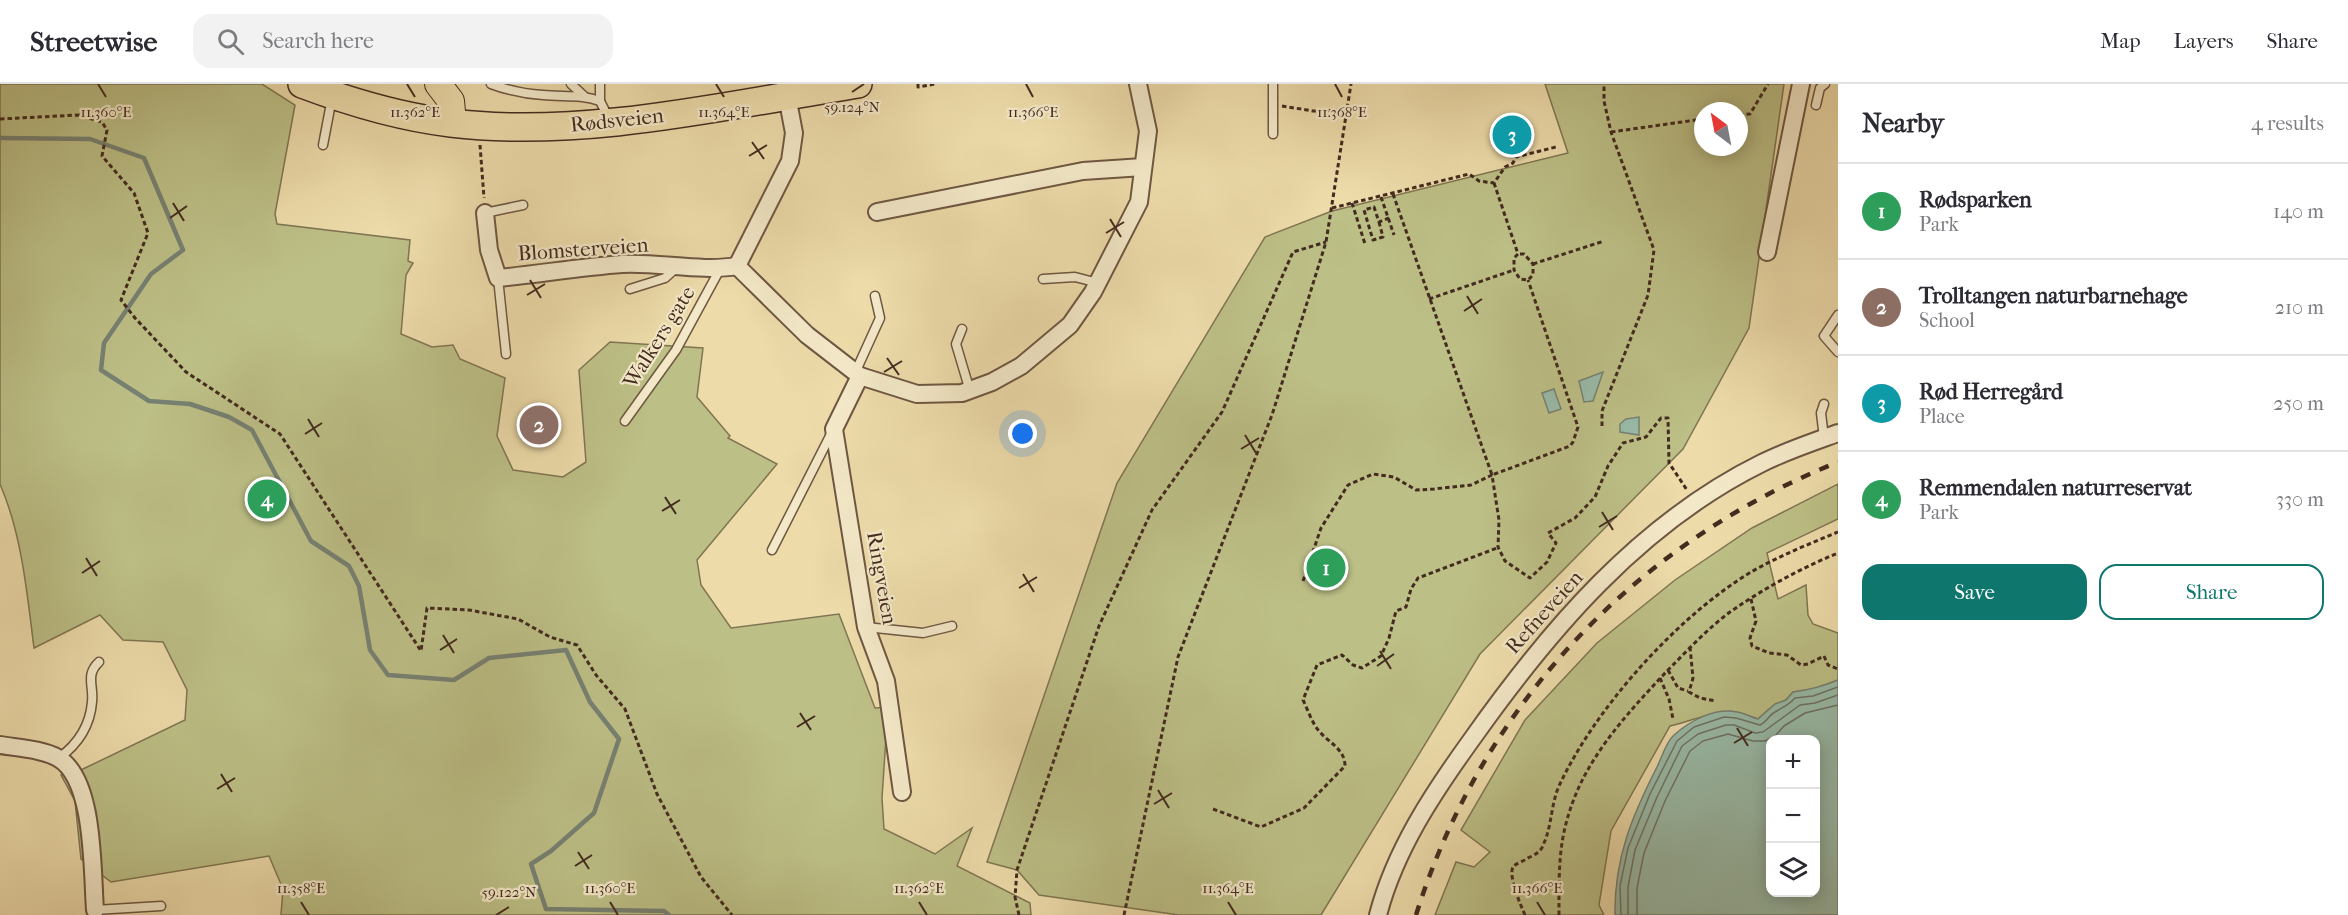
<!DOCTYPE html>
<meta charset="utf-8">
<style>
body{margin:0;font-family:"IM FELL French Canon",serif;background:#f2f2f3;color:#2b2b33}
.controls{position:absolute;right:18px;bottom:18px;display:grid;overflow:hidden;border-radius:12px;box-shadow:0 3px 15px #0003}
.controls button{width:54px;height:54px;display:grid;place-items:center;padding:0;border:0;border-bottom:2px solid #e1e1e2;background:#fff;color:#2b2b33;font:30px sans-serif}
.compass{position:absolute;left:1694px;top:18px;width:54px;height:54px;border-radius:50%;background:#fff;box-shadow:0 3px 15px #0003;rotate:328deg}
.you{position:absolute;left:1023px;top:350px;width:21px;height:21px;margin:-15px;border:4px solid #fff;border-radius:50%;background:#1a73e8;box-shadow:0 0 0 9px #1a73e833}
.badge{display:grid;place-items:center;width:39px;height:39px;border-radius:50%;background:#0f766e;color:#fff;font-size:20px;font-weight:700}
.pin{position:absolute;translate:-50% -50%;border:3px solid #fff;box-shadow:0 2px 6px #0006}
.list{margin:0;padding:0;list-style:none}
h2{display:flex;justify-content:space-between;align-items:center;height:78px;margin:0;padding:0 24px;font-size:26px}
h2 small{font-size:20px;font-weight:400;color:#7c7c81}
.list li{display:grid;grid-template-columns:39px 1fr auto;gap:18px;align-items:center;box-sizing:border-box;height:96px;padding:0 24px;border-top:2px solid #e1e1e2}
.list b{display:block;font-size:22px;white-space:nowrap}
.list p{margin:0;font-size:20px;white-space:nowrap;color:#7c7c81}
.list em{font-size:20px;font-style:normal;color:#7c7c81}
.actions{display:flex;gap:12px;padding:18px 24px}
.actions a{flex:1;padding:14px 0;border:2px solid #0f766e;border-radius:18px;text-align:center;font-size:21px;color:#0f766e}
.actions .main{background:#0f766e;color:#fff}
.icon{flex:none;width:33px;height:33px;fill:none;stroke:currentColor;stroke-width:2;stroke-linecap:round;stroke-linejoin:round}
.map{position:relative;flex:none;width:1838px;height:831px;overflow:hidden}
header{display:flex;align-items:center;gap:36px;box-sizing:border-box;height:84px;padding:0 30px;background:#fff;border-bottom:2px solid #e1e1e2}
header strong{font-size:28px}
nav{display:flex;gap:33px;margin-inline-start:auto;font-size:21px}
.search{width:420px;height:54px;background:#f2f2f3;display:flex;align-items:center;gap:15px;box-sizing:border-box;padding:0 21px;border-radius:18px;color:#7c7c81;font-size:22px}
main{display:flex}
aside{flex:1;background:#fff}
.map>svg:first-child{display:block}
</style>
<header>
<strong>Streetwise</strong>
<div class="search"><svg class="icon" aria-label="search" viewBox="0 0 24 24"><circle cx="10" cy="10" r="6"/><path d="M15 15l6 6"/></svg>Search here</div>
<nav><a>Map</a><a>Layers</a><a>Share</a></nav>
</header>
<main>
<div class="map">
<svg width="1838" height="831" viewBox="0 0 1838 831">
<rect width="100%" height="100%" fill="#eddbaa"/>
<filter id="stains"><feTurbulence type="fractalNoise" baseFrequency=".00333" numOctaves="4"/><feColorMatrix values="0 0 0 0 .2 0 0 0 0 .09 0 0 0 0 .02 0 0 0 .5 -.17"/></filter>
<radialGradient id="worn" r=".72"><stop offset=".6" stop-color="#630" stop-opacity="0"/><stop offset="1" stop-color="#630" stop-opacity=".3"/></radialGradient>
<!-- green -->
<g fill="#bcbf86" stroke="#807552" stroke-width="1.5" fill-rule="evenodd">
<path d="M0 0H262L295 21 275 130 277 140 410 156 408 177 413 179 406 191 401 250 432 263 453 261 460 275 505 294 497 352 513 386 563 393 586 378 579 286 610 258 703 264 697 313 730 352 728 354 777 380 697 476 701 501 731 544 839 530 875 624 888 623 882 714 884 745 935 770 972 744 957 782 1030 819 1031 831H281L283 805 269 772 111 798 81 775 75 717 61 691 83 685 185 636 187 606 163 558 123 556 100 531 34 564C27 509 22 451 0 400Z"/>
<path d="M1545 0H1784L1749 244 1683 365 1480 570 1321 831H1179L1039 811 1017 786 987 778 1117 399 1265 153 1332 127 1568 69ZM1703 27H1739V63H1703Z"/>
<path d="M1838 400V435L1767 469 1778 515 1806 501 1808 531 1813 540 1838 549V596L1812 606 1793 608 1786 616 1769 625 1758 635C1751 633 1743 629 1735 628 1716 625 1690 638 1670 642L1611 747 1599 821 1604 831H1435L1456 778 1474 783 1490 768 1461 746 1525 636 1597 559 1675 496 1752 444Z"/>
</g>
<!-- water -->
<g fill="#99bba9" stroke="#778172" stroke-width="1.5" fill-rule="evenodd">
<path d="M1603 288 1593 317 1584 318 1579 297Z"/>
<path d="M1554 305 1561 325 1549 329 1542 309Z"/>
<path d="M1639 333V351L1620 348V340L1626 335Z"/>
<path d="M1838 596V831H1615C1614 775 1632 732 1657 683 1662 673 1666 658 1674 651 1690 637 1715 623 1737 628 1744 629 1751 633 1758 635L1775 620 1786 616 1793 608C1809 606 1824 602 1838 596ZM1770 656H1816V808H1770Z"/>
</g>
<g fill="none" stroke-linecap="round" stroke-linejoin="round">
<!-- shore -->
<g stroke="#6e7364" stroke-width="1.5">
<path d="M1621 831 1620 802 1628 764 1650 710 1677 657 1694 643 1724 633 1736 634 1760 641C1767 638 1769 631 1775 628 1783 623 1789 621 1795 614L1813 612 1838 603"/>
<path d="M1628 831V803L1635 766 1657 713 1682 662 1698 650 1726 641H1734L1755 649 1763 648 1800 621 1815 619 1838 611"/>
<path d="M1637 831V804L1644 769 1665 717 1690 667 1703 657 1728 650 1753 657H1765L1775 652 1784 642 1805 629 1838 621"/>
</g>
<!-- stream -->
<path stroke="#778172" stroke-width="4.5" d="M0 54 90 55 144 74 183 166 151 190 104 259 101 286 149 317 190 320 229 333 252 346 311 457 349 482 359 502 370 566 388 591 454 596 489 574 566 566 590 618 619 655 594 729 551 767 531 780 546 825 664 827 669 831"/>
<defs>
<g id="service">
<path d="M491 0C507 6 525 10 543 11 563 13 580 10 600 17L609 35"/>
<path d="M571 0 584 12"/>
<path d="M600 0V17"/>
<path d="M1816 21 1820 4 1825 0"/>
<path d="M1273 50V0"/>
<path d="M323 61 332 14"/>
<path d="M485 129 523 121"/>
<path d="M498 194 506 270"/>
<path d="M1043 195 1075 193 1098 199"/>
<path d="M630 205 665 194 676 184"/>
<path d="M1838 231 1824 252 1838 268"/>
<path d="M962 245 956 260 970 307"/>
<path d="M855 289 880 234 875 212"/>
<path d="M625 337 676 266 720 185"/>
<path d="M1824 354 1821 329 1824 320"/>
<path d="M772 466 832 348"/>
<path d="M866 543 923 549 952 542"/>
<path d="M59 674C78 660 90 643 92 618 94 602 85 591 99 578"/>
<path d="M95 828V826L161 822"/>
</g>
<g id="minor">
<path d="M787 12 794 49 790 77 737 182 807 251 860 292 917 310 962 309 992 298 1021 282 1070 241 1093 208 1139 118 1148 47 1138 0"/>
<path d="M877 128 1083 87 1143 83"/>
<path d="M485 129 489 166 498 194C539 190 581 183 622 180 659 178 701 188 737 182"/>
<path d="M1767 168 1801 0"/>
<path d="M860 292 834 345 866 543 886 597 902 708"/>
<path d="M0 661C18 664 42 665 58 674 95 695 92 787 95 826"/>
<path d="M1378 831C1395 766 1433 709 1472 655 1549 546 1640 439 1762 379 1786 367 1813 358 1838 349"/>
</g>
<path id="primary" d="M438 0 451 17 453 39"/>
<path id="trunk" d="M302 0C350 18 400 33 451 39 583 55 728 21 858 0"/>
</defs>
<!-- service casing -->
<use href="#service" stroke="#6e5742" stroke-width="11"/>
<!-- minor casing -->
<use href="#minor" stroke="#6e5742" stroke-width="20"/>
<!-- primary casing -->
<use href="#primary" stroke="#442b1f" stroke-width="28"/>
<!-- trunk casing -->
<use href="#trunk" stroke="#442b1f" stroke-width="30"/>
<!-- path -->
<g stroke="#442b1f" stroke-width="3" stroke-dasharray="4.5 3" stroke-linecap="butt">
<path d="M918 0V3L935 0"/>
<path d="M1282 22 1313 27 1349 26"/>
<path d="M1739 31 1750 30 1768 0"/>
<path d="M0 35 78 31 102 38 107 46 102 72 134 109 148 149 121 216 135 234 186 288 280 350 421 567 427 524 469 526 518 535 550 553 577 561 596 591 625 625 657 710 701 793 732 831"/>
<path d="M1611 48 1703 35"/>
<path d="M480 61 484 114"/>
<path d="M1494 99 1518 170 1514 174V186L1520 195 1528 196 1533 191V180L1524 170H1518"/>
<path d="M1393 110 1492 391 1570 362 1573 358 1578 343 1528 196"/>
<path d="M1381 113 1394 151"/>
<path d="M1352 119 1365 160"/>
<path d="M1332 124 1469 90 1479 97 1494 99 1505 83 1513 79 1516 73 1556 63"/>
<path d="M1379 138 1383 153 1373 156 1364 126 1374 123 1379 138 1389 134"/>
<path d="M1533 180 1604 157"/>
<path d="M1429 215 1514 186"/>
<path d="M1602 342V327L1648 211 1654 166 1611 48 1604 17V0"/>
<path d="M1303 497 1321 444 1348 401 1373 390 1394 393 1416 406 1434 405 1471 401 1492 391 1499 436 1498 463 1505 477 1530 494 1547 478 1556 459 1548 449 1575 434 1595 413 1608 382 1623 359 1646 353 1661 334H1668L1669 379 1687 406"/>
<path d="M1751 515 1756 537 1750 554 1752 562 1769 569 1787 571 1801 581 1808 580 1824 572 1828 581 1838 585"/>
<path d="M1690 563 1693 594 1689 608 1700 614 1716 617"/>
<path d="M1668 586 1678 604 1688 607"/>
<path d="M1660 594 1669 615 1673 635"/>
<path d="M1213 725 1261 743 1304 724 1345 682C1345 665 1329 659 1319 647 1312 639 1308 626 1303 616L1317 581 1342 571 1353 581 1362 584 1381 572 1389 554 1396 527 1406 523 1411 505 1418 494 1497 464"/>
<path d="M1019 831 1015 813 1017 786 1099 542 1152 426 1222 328 1293 168 1326 158"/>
<path d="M1124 831 1178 573 1272 331 1326 158 1351 0"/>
<path d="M1525 831C1521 822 1508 792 1513 783 1516 779 1524 777 1528 774 1535 771 1542 767 1544 759 1552 741 1551 720 1559 702 1595 624 1678 532 1751 488 1779 472 1809 460 1838 448"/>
<path d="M1559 831C1559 799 1558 767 1567 736 1583 676 1626 631 1667 587 1687 567 1707 545 1730 528 1763 505 1801 484 1838 469"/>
</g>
<!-- service -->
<use href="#service" stroke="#f3e8c8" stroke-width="8"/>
<!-- minor -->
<use href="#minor" stroke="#f3e8c8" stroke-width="16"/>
<!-- primary -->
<use href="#primary" stroke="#eddbaa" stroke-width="26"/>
<!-- trunk -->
<use href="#trunk" stroke="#eddbaa" stroke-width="27"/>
<!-- rail -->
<path stroke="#442b1f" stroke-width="4.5" stroke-dasharray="10 10" stroke-linecap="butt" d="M1416 831C1482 621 1634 460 1838 378"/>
</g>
<!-- ticks -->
<path fill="none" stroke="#442b1f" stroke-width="2" d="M98 0 106 13M407 0 415 13M716 0 724 13M1026 0 1033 13M1335 0 1342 13M852 8 864 0M752 58 764 75M749 72 767 61M173 119 184 137M170 134 187 122M1110 135 1121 153M1106 149 1124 138M530 196 541 214M527 211 545 200M1467 212 1478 230M1464 227 1482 215M887 274 899 291M884 288 902 277M308 335 319 353M305 350 322 339M1245 351 1256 369M1241 365 1259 354M665 413 676 430M662 427 680 416M1602 428 1613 446M1599 443 1617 432M86 474 97 492M82 489 100 477M1023 490 1034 508M1019 504 1037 493M443 551 454 569M440 566 457 555M1380 567 1391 585M1377 582 1394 570M800 629 811 646M797 643 815 632M1737 644 1748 662M1734 659 1752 648M221 690 232 708M217 705 235 694M1158 706 1169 724M1154 720 1172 709M578 768 589 785M575 782 592 771M301 818 309 831M610 818 618 831M919 818 927 831M1228 818 1236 831M1537 818 1545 831M496 831 509 823"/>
<g text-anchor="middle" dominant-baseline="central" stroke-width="4.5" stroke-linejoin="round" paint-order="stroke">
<!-- street labels -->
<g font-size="21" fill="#442b1f" stroke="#f3e8c8">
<text transform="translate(617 36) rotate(-6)">Rødsveien</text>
<text transform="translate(583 165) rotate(-4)">Blomsterveien</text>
<text transform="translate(659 253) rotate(-58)">Walkers gate</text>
<text transform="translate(882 494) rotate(80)">Ringveien</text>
<text transform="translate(1544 528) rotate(-48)">Refneveien</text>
</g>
</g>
<g font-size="15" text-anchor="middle" fill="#442b1f" stroke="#f3e8c8" stroke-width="4.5" stroke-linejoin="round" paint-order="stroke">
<text x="852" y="28">59.124°N</text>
<text x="106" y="33">11.360°E</text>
<text x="415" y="33">11.362°E</text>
<text x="724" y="33">11.364°E</text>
<text x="1033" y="33">11.366°E</text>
<text x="1342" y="33">11.368°E</text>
<text x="301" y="809">11.358°E</text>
<text x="610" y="809">11.360°E</text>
<text x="919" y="809">11.362°E</text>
<text x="1228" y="809">11.364°E</text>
<text x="1537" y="809">11.366°E</text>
<text x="509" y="813">59.122°N</text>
</g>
<rect width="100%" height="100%" filter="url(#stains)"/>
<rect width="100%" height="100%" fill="url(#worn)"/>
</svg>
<div class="controls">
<button>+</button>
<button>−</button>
<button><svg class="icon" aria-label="layers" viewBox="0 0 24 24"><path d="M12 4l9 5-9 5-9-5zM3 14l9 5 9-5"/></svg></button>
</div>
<svg class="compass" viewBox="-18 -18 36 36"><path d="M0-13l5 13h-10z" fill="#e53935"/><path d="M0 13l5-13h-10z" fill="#7c7c81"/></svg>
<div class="you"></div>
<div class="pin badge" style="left:1326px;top:484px;background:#2e9e5b">1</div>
<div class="pin badge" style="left:539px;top:341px;background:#8d6e63">2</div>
<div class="pin badge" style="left:1512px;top:51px;background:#0f9aa8">3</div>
<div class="pin badge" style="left:267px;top:415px;background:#2e9e5b">4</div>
</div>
<aside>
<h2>Nearby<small>4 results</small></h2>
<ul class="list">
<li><span class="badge" style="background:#2e9e5b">1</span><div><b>Rødsparken</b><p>Park</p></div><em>140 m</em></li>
<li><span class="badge" style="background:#8d6e63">2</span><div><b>Trolltangen naturbarnehage</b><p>School</p></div><em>210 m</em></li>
<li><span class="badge" style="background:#0f9aa8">3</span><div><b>Rød Herregård</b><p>Place</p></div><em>250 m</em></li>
<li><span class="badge" style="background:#2e9e5b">4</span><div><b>Remmendalen naturreservat</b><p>Park</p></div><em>330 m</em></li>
</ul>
<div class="actions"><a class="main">Save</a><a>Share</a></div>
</aside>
</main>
